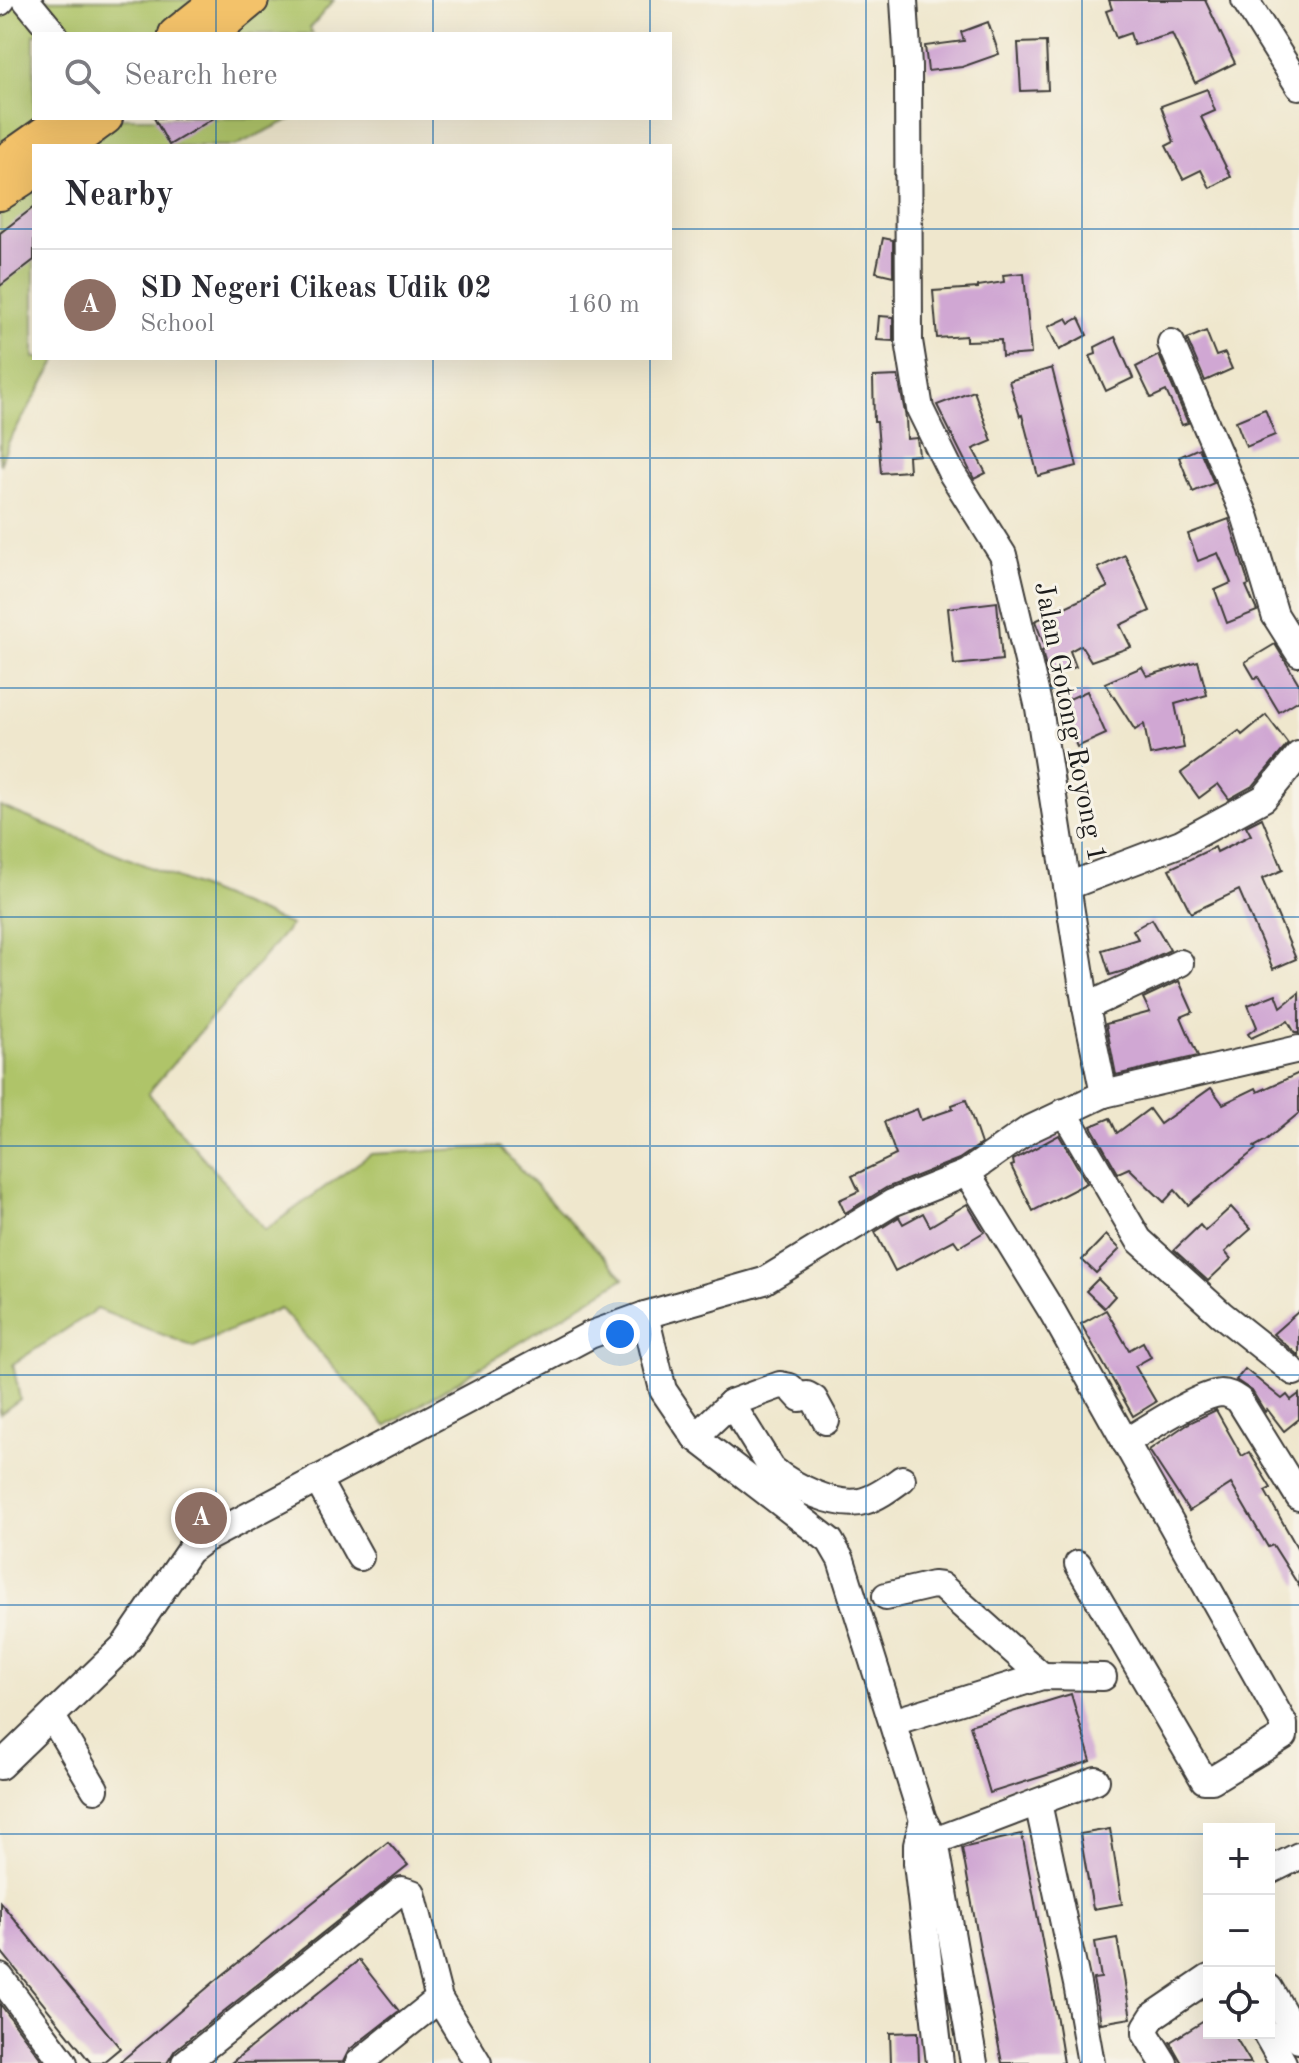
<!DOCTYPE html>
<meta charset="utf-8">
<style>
body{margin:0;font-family:"Old Standard TT",serif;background:#f7f7f7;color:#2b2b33}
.controls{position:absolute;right:24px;bottom:24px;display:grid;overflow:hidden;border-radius:0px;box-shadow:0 8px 32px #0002}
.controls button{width:72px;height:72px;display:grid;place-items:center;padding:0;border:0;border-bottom:2px solid #e1e1e2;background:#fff;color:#2b2b33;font:40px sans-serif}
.you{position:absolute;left:620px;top:1334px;width:28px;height:28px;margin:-20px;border:6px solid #fff;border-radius:50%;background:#1a73e8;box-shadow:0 0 0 12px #1a73e833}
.badge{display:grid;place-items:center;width:52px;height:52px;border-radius:50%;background:#1f6fb2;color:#fff;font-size:26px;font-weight:700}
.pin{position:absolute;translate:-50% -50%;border:4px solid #fff;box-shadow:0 2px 8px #0006}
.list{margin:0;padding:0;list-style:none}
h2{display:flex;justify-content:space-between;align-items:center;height:104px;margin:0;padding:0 32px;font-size:34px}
h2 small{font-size:26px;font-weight:400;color:#7c7c81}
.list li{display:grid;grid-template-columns:52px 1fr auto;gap:24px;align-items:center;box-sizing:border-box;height:112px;padding:0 32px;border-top:2px solid #e1e1e2}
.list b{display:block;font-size:30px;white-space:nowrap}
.list p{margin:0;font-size:26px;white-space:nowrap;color:#7c7c81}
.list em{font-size:26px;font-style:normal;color:#7c7c81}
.icon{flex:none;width:44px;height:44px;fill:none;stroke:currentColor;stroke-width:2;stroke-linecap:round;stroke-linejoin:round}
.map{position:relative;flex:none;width:1299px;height:2063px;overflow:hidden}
.search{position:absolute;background:#fff;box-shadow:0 8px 32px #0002;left:32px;top:32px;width:640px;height:88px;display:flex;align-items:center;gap:20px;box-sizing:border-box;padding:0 28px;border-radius:0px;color:#7c7c81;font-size:30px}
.panel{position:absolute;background:#fff;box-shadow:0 8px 32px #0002;left:32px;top:144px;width:640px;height:216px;border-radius:0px}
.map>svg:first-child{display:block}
</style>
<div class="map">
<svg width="1299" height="2063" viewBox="0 0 1299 2063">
<rect width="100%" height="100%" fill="#f7f3e8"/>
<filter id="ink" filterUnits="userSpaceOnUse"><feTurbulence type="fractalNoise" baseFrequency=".0125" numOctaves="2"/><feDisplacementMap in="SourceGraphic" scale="16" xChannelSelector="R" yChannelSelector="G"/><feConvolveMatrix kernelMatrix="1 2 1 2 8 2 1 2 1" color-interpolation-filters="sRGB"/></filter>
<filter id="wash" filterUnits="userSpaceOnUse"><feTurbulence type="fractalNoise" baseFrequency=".006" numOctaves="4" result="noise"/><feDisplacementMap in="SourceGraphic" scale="32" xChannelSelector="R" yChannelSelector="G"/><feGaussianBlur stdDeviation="1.8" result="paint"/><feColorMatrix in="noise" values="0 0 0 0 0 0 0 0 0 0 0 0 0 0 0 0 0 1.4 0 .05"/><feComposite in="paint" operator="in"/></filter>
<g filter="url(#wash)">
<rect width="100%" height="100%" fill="#efe7cd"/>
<!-- green -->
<g fill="#afc469" stroke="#667042" stroke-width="2">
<path d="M0 0H334L310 28 313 34H34V118H293L235 146H34V358H58L8 443 0 465Z"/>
<path d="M0 806 291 925 148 1093 265 1230 371 1154 499 1147 624 1278 386 1426 280 1308 194 1347 97 1309 13 1364 20 1399 0 1414Z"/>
</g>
<g id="blocks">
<!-- building -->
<g fill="#d0a7d3">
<path d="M1109 0H1205L1235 63 1195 83 1172 34 1134 45 1130 33 1116 38 1106 11 1112 9Z"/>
<path d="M988 22 999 54 962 67 928 71 925 46 964 41 961 32Z"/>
<path d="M1046 42 1048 90 1021 91 1018 43Z"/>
<path d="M1207 89 1215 111 1201 117 1231 177 1210 188 1201 170 1183 179 1166 146 1174 142 1161 106Z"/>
<path d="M154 118H214L169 145Z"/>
<path d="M34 207V260L0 286V233Z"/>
<path d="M883 238 893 240V276L876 272Z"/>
<path d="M1024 273 1031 354 1002 356 1001 340 966 341V336L937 338 933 291 978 288V286L1004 282 1003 275Z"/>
<path d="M879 316 893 317V341L877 340Z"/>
<path d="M1067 318 1070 323 1079 318 1087 335 1059 350 1048 327Z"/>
<path d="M1206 331 1216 356 1225 353 1232 369 1205 381 1187 339Z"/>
<path d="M1115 337 1133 378 1106 391 1090 356 1096 354 1095 347Z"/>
<path d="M1159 355 1188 423 1182 425 1166 391 1151 398 1136 367Z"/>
<path d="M1052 368 1077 466 1038 476 1022 415 1020 416 1009 381Z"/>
<path d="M898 376 906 418 907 439 917 438 919 455 908 456 909 471 881 473 877 422H874L873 377Z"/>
<path d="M974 391 992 441 973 449 986 473 974 479 937 405Z"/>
<path d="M1265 409 1275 435 1246 447 1236 421Z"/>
<path d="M1199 448 1214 483 1193 492 1179 457Z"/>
<path d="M1229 519 1249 585 1246 586 1257 611 1227 623 1215 590 1231 583 1218 553 1198 561 1188 534Z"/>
<path d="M1125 555 1150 611 1120 625 1131 647 1091 661 1081 645 1070 651 1076 667 1048 677 1042 651 1046 649 1035 621 1108 587 1098 568Z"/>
<path d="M997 602 1002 660 954 665 948 608Z"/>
<path d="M1275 644 1299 684V700L1279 712 1258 677 1255 679 1245 662Z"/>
<path d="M1198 661 1207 695 1175 704 1184 748 1150 755 1144 724 1135 730 1105 683 1142 667 1147 676Z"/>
<path d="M1087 691 1106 734 1077 747 1058 704Z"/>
<path d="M1266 715 1288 744 1254 785 1229 799 1218 784 1199 798 1181 773 1239 731 1242 735Z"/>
<path d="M1262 818 1283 870 1262 879 1296 959 1273 969 1239 890 1191 913 1169 869 1215 847 1217 852 1251 835 1246 826Z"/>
<path d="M1152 919 1170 950 1130 969 1110 975 1102 950 1138 939 1133 930Z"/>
<path d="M1179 981 1193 1012 1181 1017 1198 1056 1116 1075 1106 1024 1150 1012 1143 998Z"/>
<path d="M1299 993V1033H1295L1288 1021 1251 1038 1248 1034 1257 1027 1248 1005 1276 994 1281 1007Z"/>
<path d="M1299 1073V1113L1265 1141 1254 1147 1256 1149 1188 1205 1175 1190 1164 1202 1129 1168 1118 1173 1091 1126 1110 1118 1117 1133 1149 1109 1160 1124 1211 1088 1223 1104 1256 1088 1258 1092Z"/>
<path d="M966 1100 981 1144 959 1159 886 1188 845 1213 839 1200 859 1191 852 1176 896 1155 884 1122 917 1109 921 1120 953 1109 952 1105Z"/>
<path d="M1059 1135 1087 1183 1033 1211 1011 1166 1014 1165 1013 1160Z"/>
<path d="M967 1204 984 1232 959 1247 954 1240 895 1271 875 1232 899 1217 903 1224 923 1213 930 1226Z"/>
<path d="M1231 1207 1251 1229 1225 1252 1231 1259 1208 1281 1174 1250 1200 1225 1205 1231Z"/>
<path d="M1106 1235 1120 1249 1096 1273 1082 1260Z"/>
<path d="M1098 1279 1115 1296 1104 1308 1086 1291Z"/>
<path d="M1106 1310 1129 1350 1143 1342 1151 1357 1135 1366 1156 1402 1133 1416 1081 1324Z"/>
<path d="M1299 1311V1356L1273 1334Z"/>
<path d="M1245 1369 1282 1399 1287 1395 1291 1400 1299 1394V1419L1284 1431 1267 1409 1265 1412 1252 1391 1236 1380Z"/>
<path d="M1216 1410 1242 1456 1249 1452 1271 1488 1265 1491 1299 1551V1586L1273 1545 1268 1547 1231 1484 1189 1511 1149 1450 1187 1424Z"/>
<path d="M1071 1694 1091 1761 990 1793 970 1725Z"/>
<path d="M1110 1829 1122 1904 1093 1909 1080 1834Z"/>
<path d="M1022 1834 1057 2020 1064 2063H1002L981 1954 962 1848Z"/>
<path d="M388 1842 408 1865 175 2050 167 2063H119L214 1982Z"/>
<path d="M0 1902 120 2048 102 2063H91L0 1950Z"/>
<path d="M1117 1938 1131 2018 1101 2023 1093 1979 1101 1978 1095 1942Z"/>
<path d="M359 1960 399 2011 349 2050 343 2062 231 2063Z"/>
<path d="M0 2004 44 2063H0Z"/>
<path d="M1209 2018V2033H1233L1251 2063H1182L1170 2042Z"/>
<path d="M918 2032 919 2063H891L890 2033Z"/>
</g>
</g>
</g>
<g filter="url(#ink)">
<use href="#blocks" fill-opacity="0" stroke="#3c3a37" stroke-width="2"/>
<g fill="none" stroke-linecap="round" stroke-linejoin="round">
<defs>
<g id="minor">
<path d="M26 0 54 34"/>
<path d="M904 0 908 66 909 341 920 409 951 472 1003 555 1039 708 1086 1007 1104 1094"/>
<path d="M1245 0 1299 86"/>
<path d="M0 2 2 0"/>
<path d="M1171 343 1246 518 1275 615 1299 653"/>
<path d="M1068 886 1181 843 1264 798 1299 755"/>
<path d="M1086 1007 1180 963"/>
<path d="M1064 1112 1139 1240 1221 1314 1294 1372"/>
<path d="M967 1173 1053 1313 1284 1724V1736L1212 1780H1204L1078 1564"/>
<path d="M645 1315 663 1390 695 1437 830 1541 841 1560 923 1820 935 1841 974 2063"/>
<path d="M731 1403 772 1469C792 1486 838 1509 864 1501 878 1497 891 1487 902 1479"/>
<path d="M695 1437 731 1403 780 1385 790 1387 800 1398 807 1395 814 1399 826 1421"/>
<path d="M1125 1442C1146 1430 1199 1394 1221 1393 1228 1393 1233 1396 1239 1400L1299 1497"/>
<path d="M317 1479 360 1557"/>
<path d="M886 1596 933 1585 941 1586 1042 1676"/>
<path d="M52 1717 95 1789"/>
<path d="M893 1722 1042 1676 1103 1677"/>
<path d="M0 1766 124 1646 189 1551 205 1539 590 1335 645 1315 764 1281 892 1203 967 1173 1028 1130 1104 1094 1299 1049"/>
<path d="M1038 1803 1077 1984 1091 2063"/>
<path d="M923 1820 917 1845V1863L940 2063"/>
<path d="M935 1841 1096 1780"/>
<path d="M1269 1871 1299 1856"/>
<path d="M0 1977 64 2063"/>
<path d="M1269 1988 1299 2040"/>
<path d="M1266 2033 1283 2063"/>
<path d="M185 2063 402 1890 412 1893 439 1999 478 2063"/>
<path d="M359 2063 439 1999"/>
<path d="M1164 2063 1146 2034V2027L1153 2016 1209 1978"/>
</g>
<g id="major">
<path d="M175 34 218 0"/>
<path d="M211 34 252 0"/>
<path d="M68 146 106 118"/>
<path d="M0 164 65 118"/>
<path d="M0 194 34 172"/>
</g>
</defs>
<!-- minor casing -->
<use href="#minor" stroke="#3c3a37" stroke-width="30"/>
<!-- major casing -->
<use href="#major" stroke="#3c3a37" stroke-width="36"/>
<!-- minor -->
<use href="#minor" stroke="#fff" stroke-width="26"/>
<!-- major -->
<use href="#major" stroke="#f3c26a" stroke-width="32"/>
</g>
</g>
<!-- grid -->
<path fill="none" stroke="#1f6fb2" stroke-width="2" stroke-opacity="0.55" d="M216 0V34M433 0V34M650 0V34M866 0V2063M1082 0V2063M216 118V146M433 118V146M650 118V146M0 229H34M670 229H1299M216 358V2063M433 358V2063M650 358V2063M0 458H1299M0 688H1299M0 917H1299M0 1146H1299M0 1375H1299M0 1605H1299M0 1834H1209M1269 1834H1299"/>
<g text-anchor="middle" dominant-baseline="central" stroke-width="6" stroke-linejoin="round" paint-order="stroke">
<!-- street labels -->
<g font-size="28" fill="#1c1c1c" stroke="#f7f3e8">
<text transform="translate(1069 722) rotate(79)">Jalan Gotong Royong 1</text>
</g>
</g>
</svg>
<div class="controls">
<button>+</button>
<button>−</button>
<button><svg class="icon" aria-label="locate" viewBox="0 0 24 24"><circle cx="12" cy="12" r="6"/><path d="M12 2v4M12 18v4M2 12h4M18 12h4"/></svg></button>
</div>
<div class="you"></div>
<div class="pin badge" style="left:201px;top:1518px;background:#8d6e63">A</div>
<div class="search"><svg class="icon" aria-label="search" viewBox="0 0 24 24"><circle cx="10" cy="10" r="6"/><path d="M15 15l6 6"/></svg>Search here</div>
<section class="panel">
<h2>Nearby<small></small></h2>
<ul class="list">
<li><span class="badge" style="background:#8d6e63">A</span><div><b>SD Negeri Cikeas Udik 02</b><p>School</p></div><em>160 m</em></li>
</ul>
</section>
</div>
